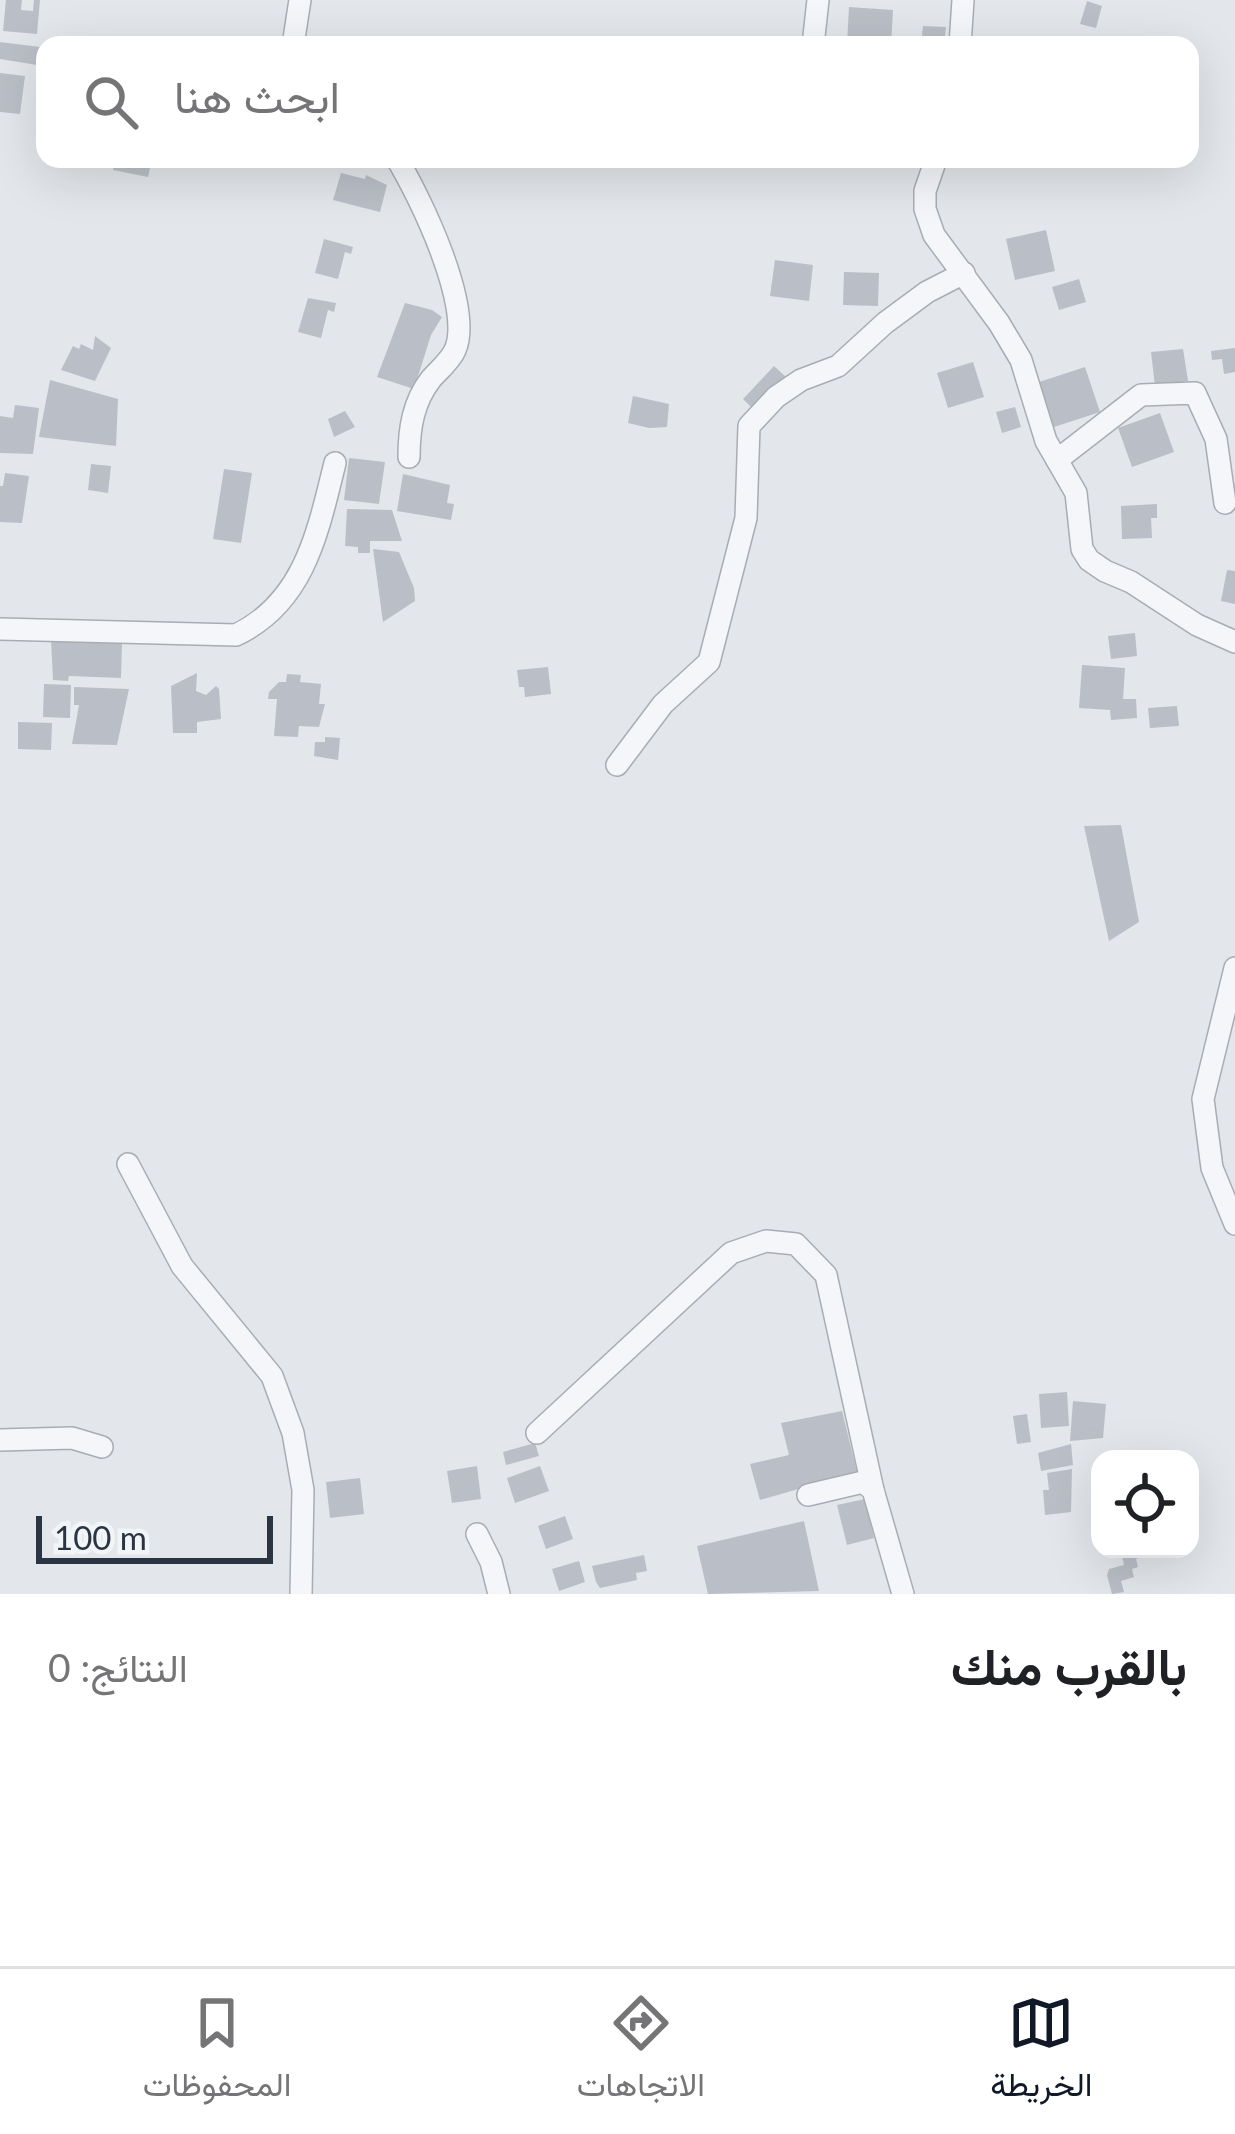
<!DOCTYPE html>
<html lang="ar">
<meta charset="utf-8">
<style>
body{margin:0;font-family:Lato,Vazirmatn,sans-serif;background:#f2f2f2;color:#202124;direction:rtl}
.controls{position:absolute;right:36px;bottom:36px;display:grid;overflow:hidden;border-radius:24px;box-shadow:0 12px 48px #0002}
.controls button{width:108px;height:108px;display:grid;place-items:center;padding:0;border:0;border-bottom:3px solid #e0e0e0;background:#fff;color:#202124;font:60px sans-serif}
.scale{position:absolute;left:36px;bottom:30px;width:237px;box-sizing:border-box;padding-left:12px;border:6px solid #2b3442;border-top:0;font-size:33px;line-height:42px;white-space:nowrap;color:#2b3442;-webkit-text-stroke:9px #f2f5f8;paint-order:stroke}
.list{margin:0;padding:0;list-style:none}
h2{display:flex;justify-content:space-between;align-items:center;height:156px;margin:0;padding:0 48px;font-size:51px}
h2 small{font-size:39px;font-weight:400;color:#757577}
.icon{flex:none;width:66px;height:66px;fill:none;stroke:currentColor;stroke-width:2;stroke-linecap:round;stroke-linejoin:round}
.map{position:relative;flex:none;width:1235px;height:1594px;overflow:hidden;direction:ltr}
.search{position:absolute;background:#fff;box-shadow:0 12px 48px #0002;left:36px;right:36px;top:36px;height:132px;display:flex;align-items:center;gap:30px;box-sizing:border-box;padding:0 42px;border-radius:24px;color:#757577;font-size:45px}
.sheet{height:372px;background:#fff}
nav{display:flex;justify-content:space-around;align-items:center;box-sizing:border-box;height:168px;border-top:3px solid #e0e0e0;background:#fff;font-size:33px;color:#757577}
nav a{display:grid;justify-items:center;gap:6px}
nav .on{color:#111827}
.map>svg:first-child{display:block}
</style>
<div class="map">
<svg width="1235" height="1594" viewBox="0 0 1235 1594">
<rect width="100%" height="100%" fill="#e3e6ea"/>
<!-- building -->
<g fill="#babfc7">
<path d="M6 0H22L21 10 33 11 34 0H40L37 34 3 31Z"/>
<path d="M1087 1 1102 6 1096 28 1080 24Z"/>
<path d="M849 7 893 10 891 45H847Z"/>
<path d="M923 26 946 27 944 45H921Z"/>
<path d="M0 42 40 47 37 65 0 59Z"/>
<path d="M0 73 25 76 20 114 0 112Z"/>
<path d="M115 159H152L148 177 113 170Z"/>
<path d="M341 173 365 179 366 175 387 185 380 212 333 200Z"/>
<path d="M1046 230 1055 271 1015 280 1006 239Z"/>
<path d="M324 239 353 247 351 254 345 252 338 279 315 273Z"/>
<path d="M775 260 813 265 809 301 770 296Z"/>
<path d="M844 272 879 273 878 306 843 305Z"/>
<path d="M1079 279 1086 302 1059 310 1052 287Z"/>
<path d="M308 298 336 303 334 312 328 310 321 338 298 332Z"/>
<path d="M405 303 432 310 442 317 431 335 414 389 377 377Z"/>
<path d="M95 336 111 348 95 381 61 370 73 346 79 349 81 344 93 350Z"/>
<path d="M1235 348V372L1224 374 1222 359 1212 360 1211 351Z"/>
<path d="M1183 349 1188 381 1155 386 1151 352Z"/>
<path d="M973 362 984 397 948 408 937 373Z"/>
<path d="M774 366 786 377 754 410 743 399Z"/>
<path d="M1085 367 1100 412 1051 428 1036 383Z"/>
<path d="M50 380 118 399 116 446 39 437Z"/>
<path d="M633 396 669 404 667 427 649 428 628 423Z"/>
<path d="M15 405 39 408 33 454 0 453V416L13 418Z"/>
<path d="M1015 407 1021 427 1002 433 996 412Z"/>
<path d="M345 411 355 427 334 437 328 419Z"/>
<path d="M1160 413 1174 452 1132 467 1118 428Z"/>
<path d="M349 458 385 462 379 504 344 500Z"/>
<path d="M91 464 111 466 108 493 88 490Z"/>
<path d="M224 469 252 473 241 543 213 539Z"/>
<path d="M5 473 29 476 22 523 0 522V486H3Z"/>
<path d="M403 474 450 485 447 503 454 504 451 520 397 511Z"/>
<path d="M1157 504V518H1151L1152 538 1122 539 1121 506Z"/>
<path d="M347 509 392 510 402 541H370V553H358V547L345 546Z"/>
<path d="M373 549 399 552 414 588 415 601 383 622Z"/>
<path d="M1227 570 1235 571V604L1221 601Z"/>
<path d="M1135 633 1137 656 1111 659 1108 636Z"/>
<path d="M51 639 122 642 121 678 69 676 68 681 53 680Z"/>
<path d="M1082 665 1125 668 1123 699H1136L1137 718 1111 720 1110 710 1079 708Z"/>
<path d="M548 667 551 694 525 697 524 687H519L517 670Z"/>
<path d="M197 673 196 691 206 695 216 686 219 689 221 719 197 722V733H173L171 686Z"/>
<path d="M287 674 301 675 300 682 321 684 319 704H325L319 727 299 726 298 737 274 736 277 699H268L269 692 279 682H286Z"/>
<path d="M44 684 71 685 70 718 43 717Z"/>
<path d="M74 687 129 689 117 745 72 744 79 705H74Z"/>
<path d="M1177 706 1179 726 1150 728 1148 708Z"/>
<path d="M18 722 52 723 51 750 18 749Z"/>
<path d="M325 737 340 738 338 760 314 756 315 742H325Z"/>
<path d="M1121 825 1139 922 1109 941 1084 826Z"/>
<path d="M1067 1392 1069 1426 1041 1428 1039 1394Z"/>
<path d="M1073 1401 1106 1404 1103 1438 1070 1441Z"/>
<path d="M842 1411 857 1472 760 1500 750 1464 789 1455 781 1423Z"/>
<path d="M1027 1414 1031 1442 1017 1444 1013 1416Z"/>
<path d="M535 1443 539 1456 506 1465 503 1452Z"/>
<path d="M1071 1444 1073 1465 1041 1471 1038 1453Z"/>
<path d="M477 1466 481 1499 452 1503 447 1471Z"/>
<path d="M540 1466 549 1491 515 1503 507 1478Z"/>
<path d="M1072 1469 1071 1512 1045 1515 1043 1490H1049L1047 1473Z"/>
<path d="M360 1478 364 1514 330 1518 326 1482Z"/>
<path d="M865 1499 874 1538 847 1545 837 1505Z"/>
<path d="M565 1516 573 1539 546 1549 538 1526Z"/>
<path d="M804 1521 819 1591 708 1594 697 1546Z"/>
<path d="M1146 1549 1148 1554 1136 1559 1138 1567 1132 1569 1134 1577 1121 1581 1124 1592 1112 1594 1107 1575 1109 1569 1124 1565 1121 1551Z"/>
<path d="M644 1555 647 1571 636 1573 637 1580 600 1588 596 1582 592 1566Z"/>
<path d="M579 1561 585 1582 559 1591 552 1569Z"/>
</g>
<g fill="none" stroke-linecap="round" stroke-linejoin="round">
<defs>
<g id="minor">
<path d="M293 45 300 0"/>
<path d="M813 45 818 0"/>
<path d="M960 45 963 0"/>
<path d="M397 159C420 197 474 308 455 350 451 360 438 371 431 379 413 402 409 429 409 457"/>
<path d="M936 159 925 191V209L934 235 999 323 1021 360 1046 441 1076 493 1082 549 1089 560 1105 571 1131 582 1197 625 1235 642"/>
<path d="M1057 460 1141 395 1195 393 1216 439 1225 503"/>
<path d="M0 629 236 635C305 602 318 531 335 463"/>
<path d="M617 765 663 704 709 662 746 518 749 426 776 397 801 380 838 366 885 323 927 292 964 273"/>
<path d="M1235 968 1203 1099 1212 1168 1235 1224"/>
<path d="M128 1164 182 1266 272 1376 293 1433 303 1490 301 1594"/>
<path d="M537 1433 731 1253 766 1241 796 1244 826 1275 873 1490"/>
<path d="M0 1440 72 1438 102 1447"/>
<path d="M808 1495 863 1482 873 1490 903 1594"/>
<path d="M477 1534 491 1562 499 1594"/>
</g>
</defs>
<!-- minor casing -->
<use href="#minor" stroke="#a8adb4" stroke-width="24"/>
<!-- minor -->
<use href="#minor" stroke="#f5f6f9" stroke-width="21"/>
</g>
</svg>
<div class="controls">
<button><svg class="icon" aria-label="locate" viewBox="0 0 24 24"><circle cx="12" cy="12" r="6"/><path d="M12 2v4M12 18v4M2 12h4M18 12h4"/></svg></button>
</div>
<div class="scale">100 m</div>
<div class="search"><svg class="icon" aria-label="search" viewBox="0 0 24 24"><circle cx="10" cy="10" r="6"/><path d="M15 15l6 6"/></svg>ابحث هنا</div>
</div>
<section class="sheet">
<h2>بالقرب منك<small>النتائج: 0</small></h2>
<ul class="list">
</ul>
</section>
<nav>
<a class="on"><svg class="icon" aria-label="map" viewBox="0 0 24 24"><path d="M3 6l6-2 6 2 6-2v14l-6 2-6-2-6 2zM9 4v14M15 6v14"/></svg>الخريطة</a>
<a><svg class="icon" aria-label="directions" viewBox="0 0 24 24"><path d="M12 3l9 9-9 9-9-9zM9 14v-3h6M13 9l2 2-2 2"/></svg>الاتجاهات</a>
<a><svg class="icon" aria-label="saved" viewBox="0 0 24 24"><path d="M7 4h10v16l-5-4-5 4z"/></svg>المحفوظات</a>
</nav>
